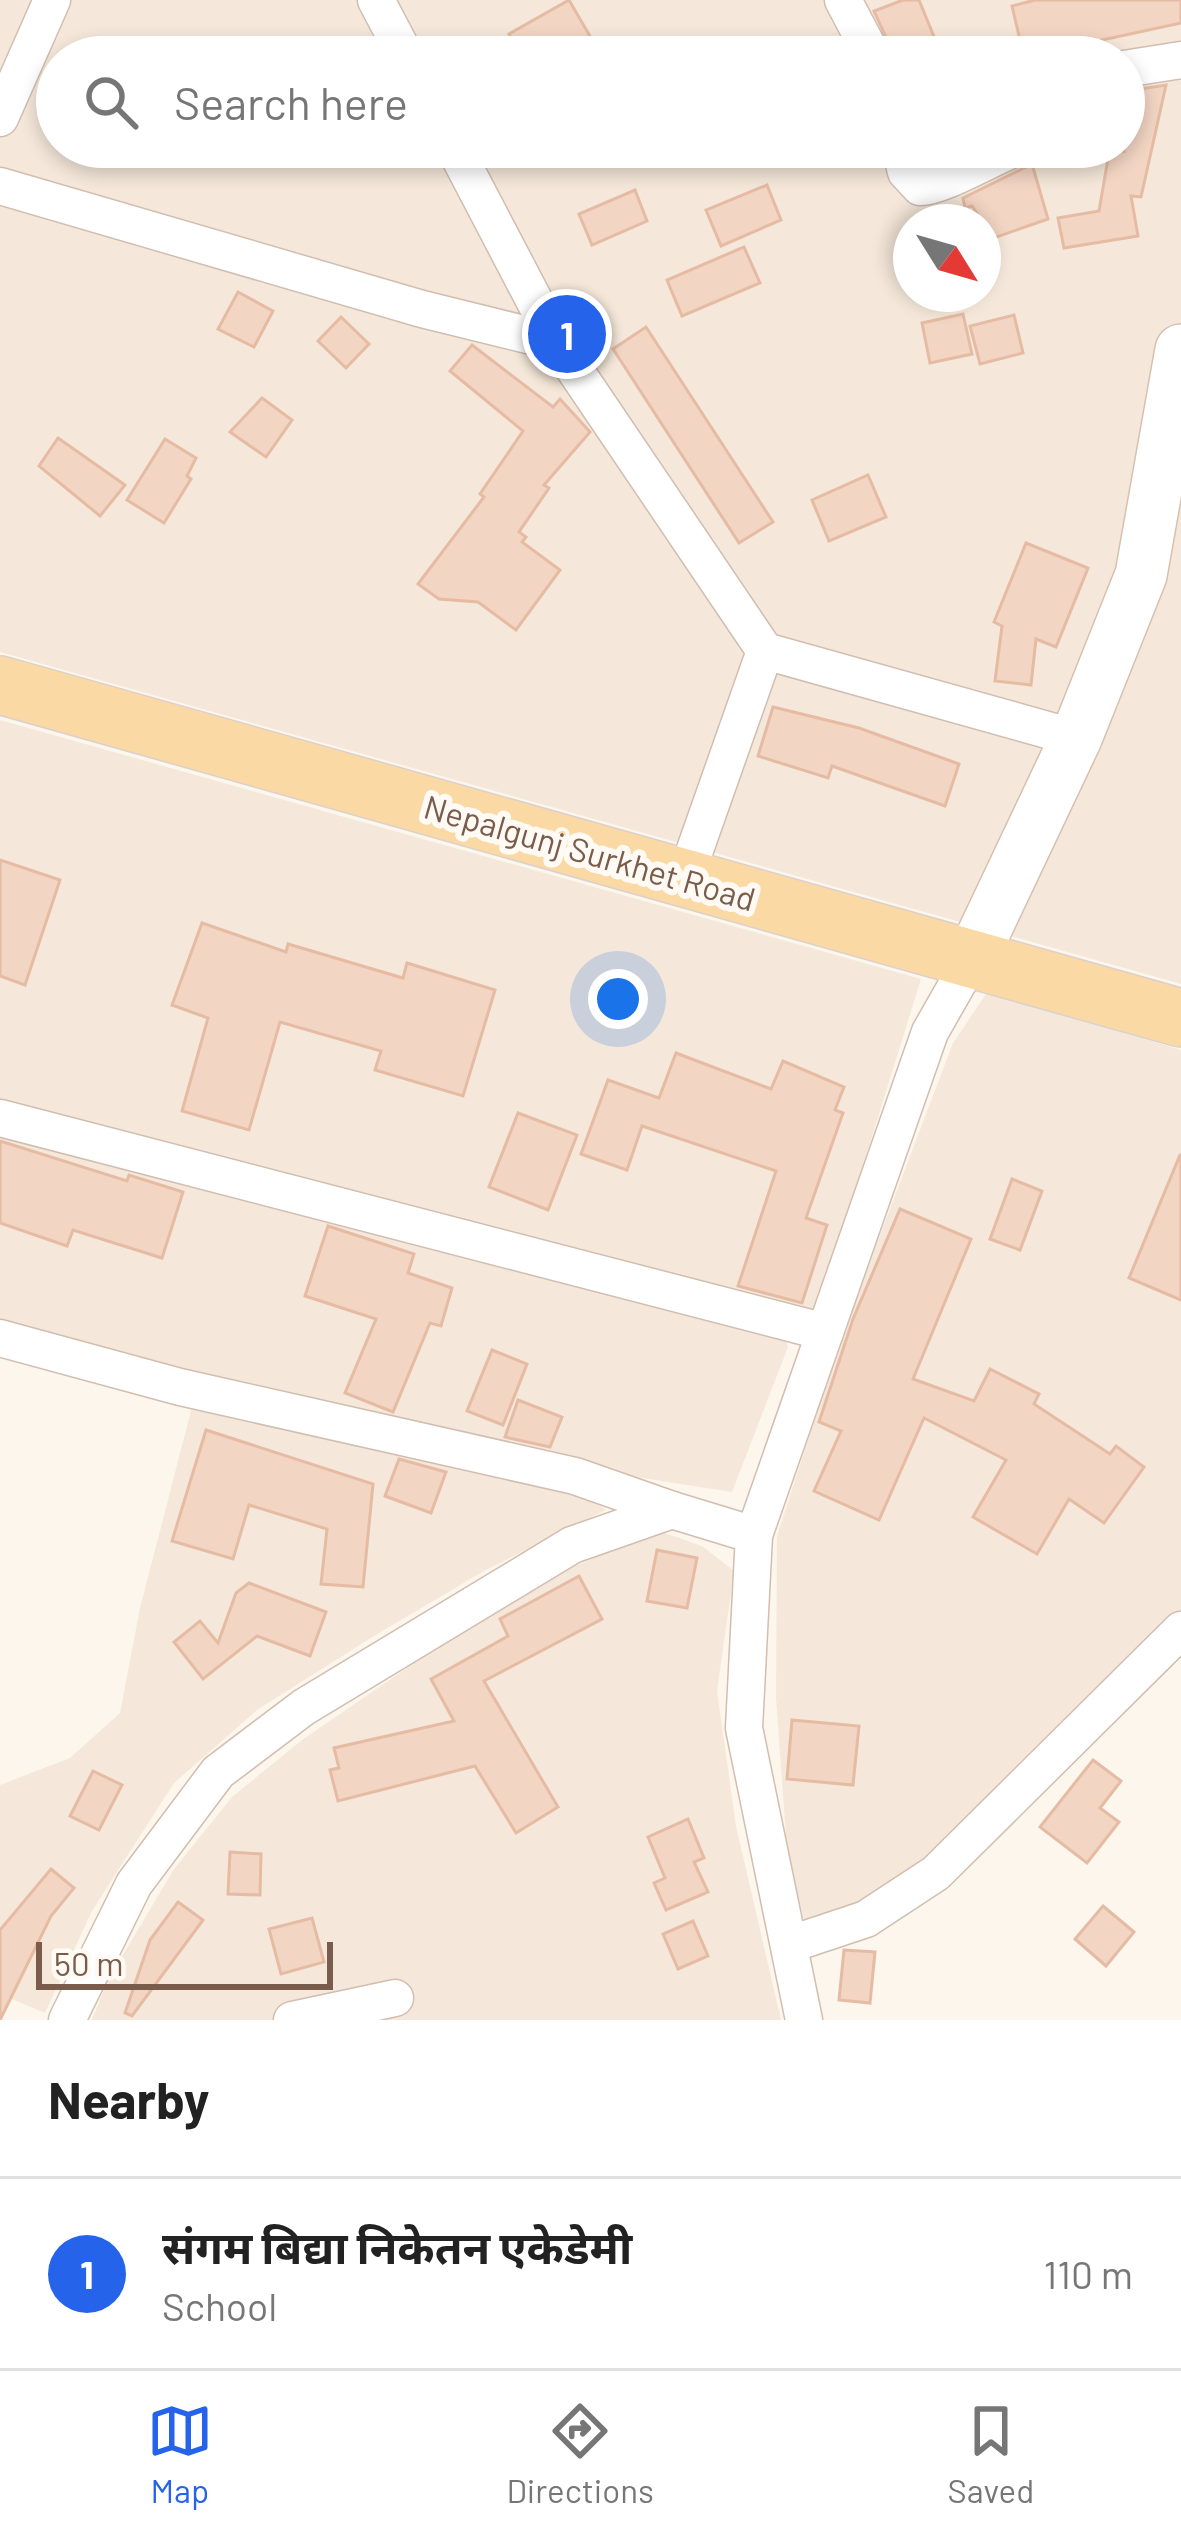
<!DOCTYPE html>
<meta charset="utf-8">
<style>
body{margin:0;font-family:Barlow,"Noto Sans Devanagari",sans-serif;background:#f6f6f6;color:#222}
.compass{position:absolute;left:893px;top:204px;width:108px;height:108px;border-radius:50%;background:#fff;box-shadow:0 6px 18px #0003;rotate:127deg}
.scale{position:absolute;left:36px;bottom:30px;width:297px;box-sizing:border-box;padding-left:12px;border:6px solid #7a5c4d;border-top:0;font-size:33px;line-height:42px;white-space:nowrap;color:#7a5c4d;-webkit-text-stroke:9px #fffaf3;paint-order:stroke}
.you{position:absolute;left:618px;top:999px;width:42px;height:42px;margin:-30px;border:9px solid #fff;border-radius:50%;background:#1a73e8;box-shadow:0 0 0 18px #1a73e833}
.badge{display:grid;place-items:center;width:78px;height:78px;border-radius:50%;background:#2563eb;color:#fff;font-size:39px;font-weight:700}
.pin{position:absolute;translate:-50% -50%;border:6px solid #fff;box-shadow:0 3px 12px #0006}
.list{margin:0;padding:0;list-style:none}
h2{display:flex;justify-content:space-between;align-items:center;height:156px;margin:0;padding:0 48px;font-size:51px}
h2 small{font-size:39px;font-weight:400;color:#767676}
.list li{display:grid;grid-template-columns:78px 1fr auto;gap:36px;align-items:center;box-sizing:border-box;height:192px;padding:0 48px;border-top:3px solid #e0e0e0}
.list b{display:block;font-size:45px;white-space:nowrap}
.list p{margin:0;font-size:39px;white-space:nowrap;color:#767676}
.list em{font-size:39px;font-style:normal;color:#767676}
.icon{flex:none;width:66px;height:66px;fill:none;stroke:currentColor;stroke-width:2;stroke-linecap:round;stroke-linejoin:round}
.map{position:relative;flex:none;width:1181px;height:2020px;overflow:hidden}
.search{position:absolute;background:#fff;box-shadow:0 6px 18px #0003;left:36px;right:36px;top:36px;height:132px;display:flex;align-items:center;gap:30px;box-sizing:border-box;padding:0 42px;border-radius:66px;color:#767676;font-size:45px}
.sheet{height:348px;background:#fff}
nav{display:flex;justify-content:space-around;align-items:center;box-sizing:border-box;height:168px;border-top:3px solid #e0e0e0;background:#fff;font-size:33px;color:#767676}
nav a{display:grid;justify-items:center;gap:6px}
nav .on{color:#2563eb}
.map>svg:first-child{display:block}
</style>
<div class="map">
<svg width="1181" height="2020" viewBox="0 0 1181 2020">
<rect width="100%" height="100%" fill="#fdf6ec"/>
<!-- residential -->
<g fill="#f5e8da" fill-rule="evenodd">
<path d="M0 0H1181V984L0 652ZM57 57H1124V147H57ZM911 222H983V294H911Z"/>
<path d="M0 720 921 979 815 1320 0 1107Z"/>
<path d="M988 991 1181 1050V1614L959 1838 823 1927 804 1919 787 1851 776 1698 777 1536 841 1338 953 1043Z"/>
<path d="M0 1124 784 1335 788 1347 732 1492 636 1477 574 1460 545 1461 0 1326Z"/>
<path d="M193 1403 591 1498 606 1510 484 1571 374 1636 257 1710 174 1783 92 1911 45 2013 0 1994V1785L70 1758 120 1713 140 1608Z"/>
<path d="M659 1531 702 1546 734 1571 717 1691 736 1826 781 2020H92L108 1980 174 1869 232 1797 302 1740 525 1587Z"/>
</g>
<!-- building -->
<g fill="#f3d5c3" stroke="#e6bba3" stroke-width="3">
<path d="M569 0 602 57H522L509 34Z"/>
<path d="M903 0H919L937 44 895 57 874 11Z"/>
<path d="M1035 0H1181V23L1024 57 1012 6Z"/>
<path d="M1166 85 1141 197 1131 196 1138 236 1064 248 1058 218 1099 211 1110 147H1123L1124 153 1127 91Z"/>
<path d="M1032 164 1048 219 985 241 983 222 972 206 965 208 963 198Z"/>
<path d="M767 185 781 220 721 246 706 210Z"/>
<path d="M635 190 647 221 592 245 579 214Z"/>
<path d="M744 247 760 283 682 316 667 280Z"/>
<path d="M238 292 273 311 254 347 218 329Z"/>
<path d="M963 314 972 354 930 363 922 323Z"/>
<path d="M1014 315 1023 353 980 364 970 326Z"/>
<path d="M341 317 369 344 346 368 318 341Z"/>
<path d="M646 327 773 522 739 543 613 349Z"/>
<path d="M472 345 553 407 560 399 590 432 544 485 549 488 519 532 526 537 522 542 560 570 516 630 478 602 439 599 418 584 484 497 480 494 523 431 450 371Z"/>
<path d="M262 398 292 420 266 457 230 432Z"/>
<path d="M58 438 125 485 100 516 39 466Z"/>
<path d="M165 439 196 458 187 476 191 479 164 523 127 500Z"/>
<path d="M868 475 886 517 829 541 812 500Z"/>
<path d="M1026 543 1088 568 1056 647 1036 639 1031 685 995 681 1002 626 994 622Z"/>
<path d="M773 707 859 728 959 764 945 806 832 766 828 778 758 756Z"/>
<path d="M0 860 60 880 25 985 0 976Z"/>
<path d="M202 923 286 952 288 944 403 978 407 963 495 990 463 1096 375 1070 381 1051 280 1022 249 1130 182 1111 208 1018 172 1005Z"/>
<path d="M676 1053 771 1089 783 1061 844 1087 835 1110 843 1113 806 1218 827 1225 802 1303 738 1286 776 1171 642 1126 627 1170 581 1154 608 1080 659 1098Z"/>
<path d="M518 1113 577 1135 548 1210 489 1187Z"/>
<path d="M0 1141 127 1181 129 1175 183 1192 162 1258 73 1230 67 1246 0 1223Z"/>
<path d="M1180 1155H1181V1300L1129 1278Z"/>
<path d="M1012 1179 1042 1191 1020 1250 990 1239Z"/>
<path d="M900 1209 971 1239 913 1379 974 1401 990 1369 1039 1394 1034 1404 1110 1454 1116 1446 1144 1467 1104 1523 1069 1499 1037 1554 973 1517 1006 1460 924 1418 879 1520 814 1491 841 1431 819 1422 853 1319Z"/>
<path d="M328 1226 414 1254 408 1273 452 1288 441 1326 430 1323 393 1412 345 1393 376 1319 305 1296Z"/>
<path d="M492 1350 527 1364 503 1425 467 1411Z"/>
<path d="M518 1400 562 1417 550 1447 505 1437Z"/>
<path d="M206 1430 373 1484 363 1587 321 1584 327 1529 249 1505 233 1559 172 1541Z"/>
<path d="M399 1459 446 1472 431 1513 385 1496Z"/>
<path d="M657 1550 697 1558 687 1608 647 1601Z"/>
<path d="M579 1576 602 1619 484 1681 558 1807 516 1833 475 1766 338 1801 330 1770 339 1768 334 1748 454 1721 431 1679 508 1636 500 1619Z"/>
<path d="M249 1583 326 1612 310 1656 257 1636 203 1679 174 1642 200 1621 218 1643 236 1593Z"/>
<path d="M792 1720 859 1726 853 1785 787 1779Z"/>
<path d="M1093 1760 1121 1781 1100 1808 1119 1822 1087 1863 1040 1827Z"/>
<path d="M93 1771 122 1785 99 1830 70 1816Z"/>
<path d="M688 1819 704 1858 694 1862 708 1892 666 1910 654 1883 665 1878 648 1837Z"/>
<path d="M230 1852 261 1854 260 1895 228 1894Z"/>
<path d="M51 1869 74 1888 51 1916 0 2020V1930Z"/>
<path d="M178 1902 203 1920 132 2016 125 2013 150 1940Z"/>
<path d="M1103 1906 1134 1932 1106 1966 1075 1939Z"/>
<path d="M312 1918 324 1962 281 1974 269 1929Z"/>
<path d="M693 1921 708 1956 678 1969 663 1934Z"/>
<path d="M844 1950 875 1952 870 2003 839 2000Z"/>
</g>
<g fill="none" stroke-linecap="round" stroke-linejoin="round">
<defs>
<g id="street">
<path d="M376 0 406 57"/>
<path d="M843 0 873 57"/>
<path d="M1124 69 1181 60"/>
<path d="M0 118 52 0"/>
<path d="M454 147 556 342 765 651 685 878"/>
<path d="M900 147 906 172 920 187C940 188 994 156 1018 147"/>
<path d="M0 186 422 309 556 342"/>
<path d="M765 651 1076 738"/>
<path d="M0 1118 825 1332"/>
<path d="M0 1338 180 1387 575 1476 672 1510"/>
<path d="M791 1944 866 1919 936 1873 1181 1630"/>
<path d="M67 2020 134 1884 218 1772 304 1707 572 1545 672 1510 754 1535"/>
<path d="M292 2020 395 1998"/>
<path d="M804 2020 744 1728 754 1535 930 1032 971 960"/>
</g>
<path id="secondary" d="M971 960 1076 738 1141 575 1181 350"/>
<path id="primary" d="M0 685 1181 1018"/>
</defs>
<!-- street casing -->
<use href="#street" stroke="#d1beb0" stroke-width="39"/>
<!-- secondary casing -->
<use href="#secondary" stroke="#d6c0b0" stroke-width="54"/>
<!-- primary casing -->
<use href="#primary" stroke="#dad1cd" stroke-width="60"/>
<!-- street -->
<use href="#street" stroke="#fff" stroke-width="36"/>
<!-- secondary -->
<use href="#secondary" stroke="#fff" stroke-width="51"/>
<!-- primary -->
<use href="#primary" stroke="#fbd9a5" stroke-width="57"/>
</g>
<g text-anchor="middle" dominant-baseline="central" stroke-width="12" stroke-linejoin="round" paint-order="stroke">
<!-- street labels -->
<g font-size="33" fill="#7a5c4d" stroke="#fffaf3">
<text transform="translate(590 852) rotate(16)">Nepalgunj Surkhet Road</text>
</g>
</g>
</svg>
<svg class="compass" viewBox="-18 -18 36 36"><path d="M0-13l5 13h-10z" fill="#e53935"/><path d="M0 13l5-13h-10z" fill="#767676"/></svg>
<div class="scale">50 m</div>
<div class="you"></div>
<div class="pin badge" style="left:567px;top:334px">1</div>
<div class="search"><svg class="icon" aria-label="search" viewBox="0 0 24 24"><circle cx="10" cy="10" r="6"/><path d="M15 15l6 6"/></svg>Search here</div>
</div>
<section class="sheet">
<h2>Nearby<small></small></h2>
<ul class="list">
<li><span class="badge">1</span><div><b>संगम बिद्या निकेतन एकेडेमी</b><p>School</p></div><em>110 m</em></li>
</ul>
</section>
<nav>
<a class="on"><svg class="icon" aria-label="map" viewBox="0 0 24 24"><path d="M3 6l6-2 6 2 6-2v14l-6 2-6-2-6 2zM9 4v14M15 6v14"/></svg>Map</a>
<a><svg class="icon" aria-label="directions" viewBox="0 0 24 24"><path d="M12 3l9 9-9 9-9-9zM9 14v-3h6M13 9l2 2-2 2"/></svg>Directions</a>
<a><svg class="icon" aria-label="saved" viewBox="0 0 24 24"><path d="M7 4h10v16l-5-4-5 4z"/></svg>Saved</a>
</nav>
